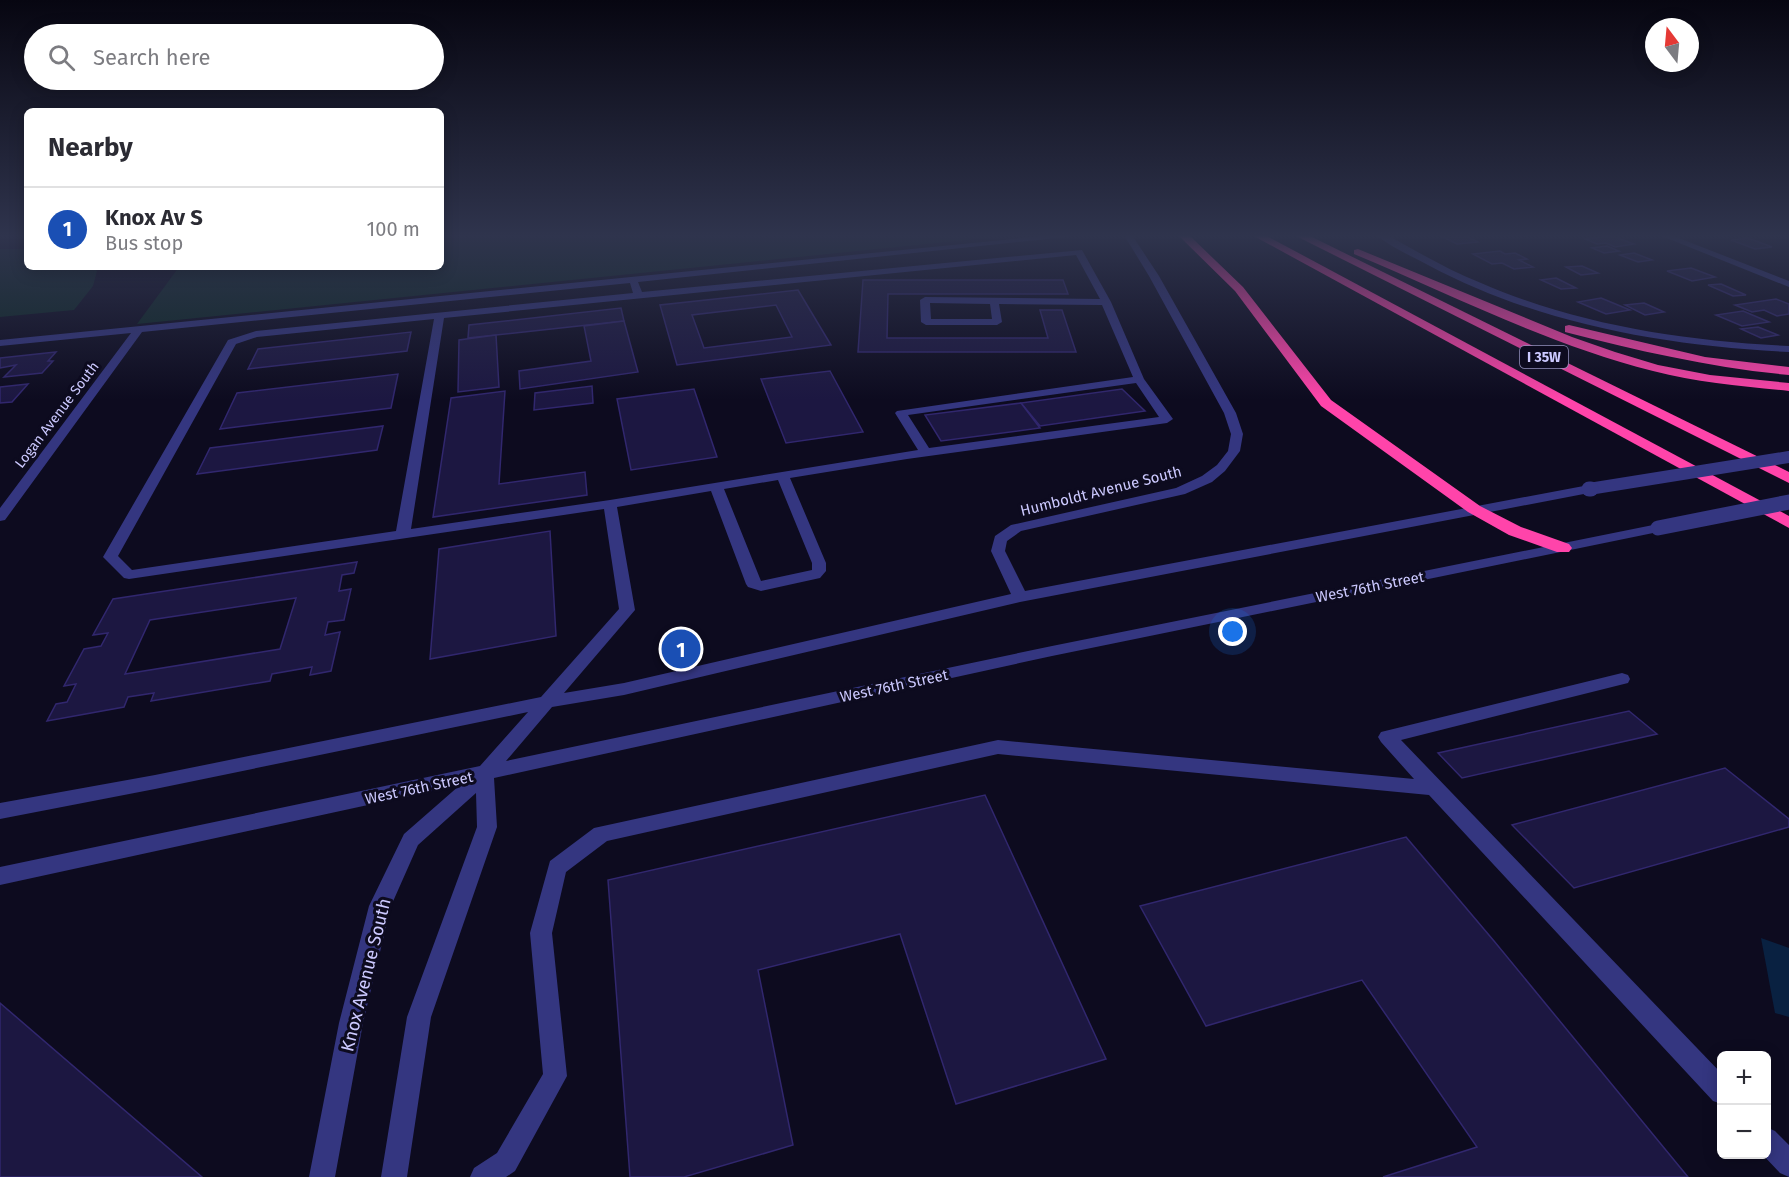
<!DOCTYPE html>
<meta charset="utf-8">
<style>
body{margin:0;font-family:"Fira Sans",sans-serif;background:#f2f2f3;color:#2b2b33}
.controls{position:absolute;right:18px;bottom:18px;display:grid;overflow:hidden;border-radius:9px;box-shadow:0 3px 15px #0003}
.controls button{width:54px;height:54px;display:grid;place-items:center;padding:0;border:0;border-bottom:2px solid #e1e1e2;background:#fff;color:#2b2b33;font:30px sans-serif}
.compass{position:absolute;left:1645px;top:18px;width:54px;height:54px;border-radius:50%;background:#fff;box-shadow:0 3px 15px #0003;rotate:344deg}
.you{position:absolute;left:1233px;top:632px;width:21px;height:21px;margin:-15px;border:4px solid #fff;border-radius:50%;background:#1a73e8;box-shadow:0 0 0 9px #1a73e833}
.badge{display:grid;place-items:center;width:39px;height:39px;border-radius:50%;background:#18828a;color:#fff;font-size:20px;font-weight:700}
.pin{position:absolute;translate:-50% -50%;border:3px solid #fff;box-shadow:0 2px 6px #0006}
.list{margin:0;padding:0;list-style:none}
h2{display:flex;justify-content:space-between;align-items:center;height:78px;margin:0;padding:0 24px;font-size:26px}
h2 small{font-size:20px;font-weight:400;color:#7c7c81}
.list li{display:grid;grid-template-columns:39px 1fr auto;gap:18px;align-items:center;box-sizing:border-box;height:84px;padding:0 24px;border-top:2px solid #e1e1e2}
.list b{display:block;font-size:22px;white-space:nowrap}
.list p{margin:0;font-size:20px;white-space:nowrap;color:#7c7c81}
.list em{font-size:20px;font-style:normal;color:#7c7c81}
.icon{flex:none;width:33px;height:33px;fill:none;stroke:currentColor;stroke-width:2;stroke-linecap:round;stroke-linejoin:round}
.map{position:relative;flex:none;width:1789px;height:1177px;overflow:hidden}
.search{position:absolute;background:#fff;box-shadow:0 3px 15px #0003;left:24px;top:24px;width:420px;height:66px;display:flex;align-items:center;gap:15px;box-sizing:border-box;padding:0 21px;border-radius:33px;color:#7c7c81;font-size:22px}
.panel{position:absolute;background:#fff;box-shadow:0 3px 15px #0003;left:24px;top:108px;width:420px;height:162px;border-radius:9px}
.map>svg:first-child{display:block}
</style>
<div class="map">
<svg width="1789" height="1177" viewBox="0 0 1789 1177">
<rect width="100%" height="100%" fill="#0d0b1f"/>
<!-- green -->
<g fill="#0e2926">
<path d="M441 235H1015L137 324 179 267H441Z"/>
<path d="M0 249H27V267H93L97 271 93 286 74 310 0 317Z"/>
</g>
<!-- water -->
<path fill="#092141" d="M1761 938 1789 948V1017L1775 1013Z"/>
<!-- building -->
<g fill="#1c1741" stroke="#31276e" stroke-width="1.5" fill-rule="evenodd">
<path d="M1439 235H1464L1478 242 1457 244Z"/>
<path d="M1612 236 1634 244 1615 247 1606 243 1597 244 1585 239Z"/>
<path d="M1748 238 1772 247 1755 249 1731 240Z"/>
<path d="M1607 246 1619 251 1604 253 1592 248Z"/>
<path d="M1500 251 1505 254 1515 253 1527 259 1519 260 1533 267 1514 269 1502 263 1492 264 1473 254Z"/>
<path d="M1634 253 1652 260 1638 262 1620 255Z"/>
<path d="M1582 266 1598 273 1581 275 1566 267Z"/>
<path d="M1691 268 1715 277 1692 281 1667 271Z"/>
<path d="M1556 278 1576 288 1561 289 1541 280Z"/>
<path d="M863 280H1063L1068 294H888L887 338H1048L1040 310H1062L1076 352H858Z"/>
<path d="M1721 284 1746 295 1733 296 1708 285Z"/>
<path d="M798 290 831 345 677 365 660 305ZM776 305 792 337 704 348 692 315Z"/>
<path d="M1601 298 1630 310 1606 314 1578 302Z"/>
<path d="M1776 299 1789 304V314L1777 316 1764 310 1752 312 1735 305Z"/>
<path d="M1644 303 1664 312 1645 315 1625 305Z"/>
<path d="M621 308 624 321 468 338 469 325Z"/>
<path d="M1743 311 1769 322 1742 326 1716 315Z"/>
<path d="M624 321 638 372 520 389 519 371 591 361 584 326Z"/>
<path d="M1758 327 1778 335 1761 338 1741 329Z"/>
<path d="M411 332 407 351 248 369 258 349Z"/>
<path d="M496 335 499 387 458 392 459 340Z"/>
<path d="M56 352 48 361H53L42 373 4 377 16 365 0 368V358Z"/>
<path d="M830 371 863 432 786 443 761 379Z"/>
<path d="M398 374 391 408 220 429 237 393Z"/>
<path d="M28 384 12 402 0 403V387Z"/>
<path d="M592 386 593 403 534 410 535 393Z"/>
<path d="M694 389 717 457 631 470 617 399Z"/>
<path d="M1122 389 1145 411 1040 426 1021 403Z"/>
<path d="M505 391 499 484 585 472 587 495 433 517 451 398Z"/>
<path d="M1021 403 1040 428 941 441 925 415Z"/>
<path d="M383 426 377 450 197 474 210 448Z"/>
<path d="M550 531 556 636 430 659 439 549Z"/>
<path d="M357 562 354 573 342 575 339 591 351 589 344 620 328 622 325 635 340 632 331 671 310 675 312 667 272 674 270 681 151 701 154 693 128 697 124 707 47 721 56 704 67 702 76 684 64 686 84 649 101 646 108 633 93 635 113 599ZM296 598 280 649 125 674 150 620Z"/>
<path d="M1629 711 1657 734 1462 778 1438 753Z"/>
<path d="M1725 768 1789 819V827L1574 888 1512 825Z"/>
<path d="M985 795 1106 1059 956 1104 900 934 758 970 793 1145 684 1177H630L608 880Z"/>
<path d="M1406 837 1494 941 1688 1177H1383L1477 1147 1362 980 1206 1026 1140 906Z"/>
<path d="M0 1003 202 1177H0Z"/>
</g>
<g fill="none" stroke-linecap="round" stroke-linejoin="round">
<!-- minor -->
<g fill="#343680" fill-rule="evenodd">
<path d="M1052 235H1085L638 282 642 292 1082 250 1111 302 1144 379 1173 419 1167 423 907 459 790 478 826 563V571L820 578 761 591 748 587 746 584 711 491 617 507 635 610 564 693 624 683 1011 594 991 551 995 536 1011 525 1176 488 1202 476 1217 465 1228 451 1231 434 1224 413 1149 276 1124 235H1132L1159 276 1236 413 1243 434 1240 451 1225 471 1212 482 1185 494 1021 531 1007 541 1005 551 1025 591 1589 485 1596 489 1589 493 1020 602 624 695 552 707 506 761 1052 646 1658 524 1665 528 1658 532 1052 656 494 778 497 827 431 1017 407 1177H381L407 1017 477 827 476 793 418 845 391 906 363 1023 335 1177H309L339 1023 369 906 404 834 460 785 0 885V867L480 766 528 712 155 789 0 819V803L155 775 541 697 619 609 604 509 129 579 124 578 103 557 228 340 256 331 633 293 630 283 142 332 5 520 0 521V508L131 333 0 346V340ZM1076 255 1100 299 925 297 920 300 921 322 926 325H997L1002 322 999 304 1102 305 1133 377 897 411 895 413 918 450 610 500 411 529 444 318ZM930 303 990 304 992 319H931ZM434 319 396 531 132 570 118 556 236 344 257 337ZM1136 383 1159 417 929 448 908 415ZM778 480 812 563V570L761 581 724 489Z"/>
<path d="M1376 235H1387C1418 252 1448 270 1481 283 1578 325 1684 341 1789 346V352C1665 346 1538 324 1428 265 1411 256 1391 247 1376 235Z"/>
<path d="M1659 235H1671L1789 281V287Z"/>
<path d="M1622 673 1628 675 1630 679 1628 683 1401 740 1722 1074V1104L1713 1101 1429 795 998 754 607 841 566 872 552 933 567 1076 515 1171 506 1177H470L474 1168 497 1153 543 1074 530 933 550 861 594 828 998 740 1414 779 1381 742 1378 737 1381 732Z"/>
<path d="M1766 1127 1775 1131 1789 1145V1177L1780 1173 1762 1154H1766Z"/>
</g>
<!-- highway -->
<g fill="#f4a" fill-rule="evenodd">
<path d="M1178 235H1189L1243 287 1331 400 1480 506 1521 527 1569 544 1572 548 1569 552H1557L1509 535 1468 512 1321 406 1235 291Z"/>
<path d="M1252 235H1265L1789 516V528Z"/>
<path d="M1294 235H1308L1789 472V483Z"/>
<path d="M1358 249 1572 337 1615 352 1658 365 1710 375 1789 383V391C1743 386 1698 383 1653 371 1550 345 1452 295 1354 254V250Z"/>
<path d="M1569 325 1705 357 1789 367V375C1713 368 1639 351 1565 332V326Z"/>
</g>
<!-- minor-bridge-far1 -->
<path stroke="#343680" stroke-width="12" d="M1589 489 1789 457"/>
<!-- minor-bridge -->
<g stroke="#343680" stroke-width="15">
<path d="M1589 489H1591"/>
<path d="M1658 528 1789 502"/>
</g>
</g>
<!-- sky -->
<linearGradient id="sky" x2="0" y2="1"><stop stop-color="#070611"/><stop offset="0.59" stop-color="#2f344d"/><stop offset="1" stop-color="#2f344d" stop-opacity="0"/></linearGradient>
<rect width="1789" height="400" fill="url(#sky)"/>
<g text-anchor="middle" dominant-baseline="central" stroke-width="6" stroke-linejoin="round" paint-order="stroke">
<!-- shield labels -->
<rect fill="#0d0b1f" stroke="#9390bc" stroke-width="1.5" x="1520" y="346" width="48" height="22" rx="4.5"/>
<g font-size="14" font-weight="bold" fill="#ccc9ff">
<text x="1544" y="357">I 35W</text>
</g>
<!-- far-street labels -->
<g font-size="14" fill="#ccc9ff" stroke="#0d0b1f">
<text transform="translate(57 415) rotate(-53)">Logan Avenue South</text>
</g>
<!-- street labels -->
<g font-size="15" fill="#ccc9ff" stroke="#0d0b1f">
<text transform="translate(1101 491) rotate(-14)">Humboldt Avenue South</text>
<text transform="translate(1370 587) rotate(-11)">West 76th Street</text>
<text transform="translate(894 686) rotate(-12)">West 76th Street</text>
<text transform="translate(419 788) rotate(-12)">West 76th Street</text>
</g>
<!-- near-street labels -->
<g font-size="18" fill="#ccc9ff" stroke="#0d0b1f">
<text transform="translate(366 975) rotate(-76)">Knox Avenue South</text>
</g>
</g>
</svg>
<div class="controls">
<button>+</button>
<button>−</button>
</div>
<svg class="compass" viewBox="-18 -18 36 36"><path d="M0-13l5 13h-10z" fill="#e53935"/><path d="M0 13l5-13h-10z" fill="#7c7c81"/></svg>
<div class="you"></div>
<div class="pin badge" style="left:681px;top:649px;background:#1a4fb4">1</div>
<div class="search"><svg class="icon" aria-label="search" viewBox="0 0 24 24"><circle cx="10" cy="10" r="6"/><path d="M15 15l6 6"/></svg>Search here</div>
<section class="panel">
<h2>Nearby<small></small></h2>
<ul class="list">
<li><span class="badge" style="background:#1a4fb4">1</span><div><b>Knox Av S</b><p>Bus stop</p></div><em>100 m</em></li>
</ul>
</section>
</div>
